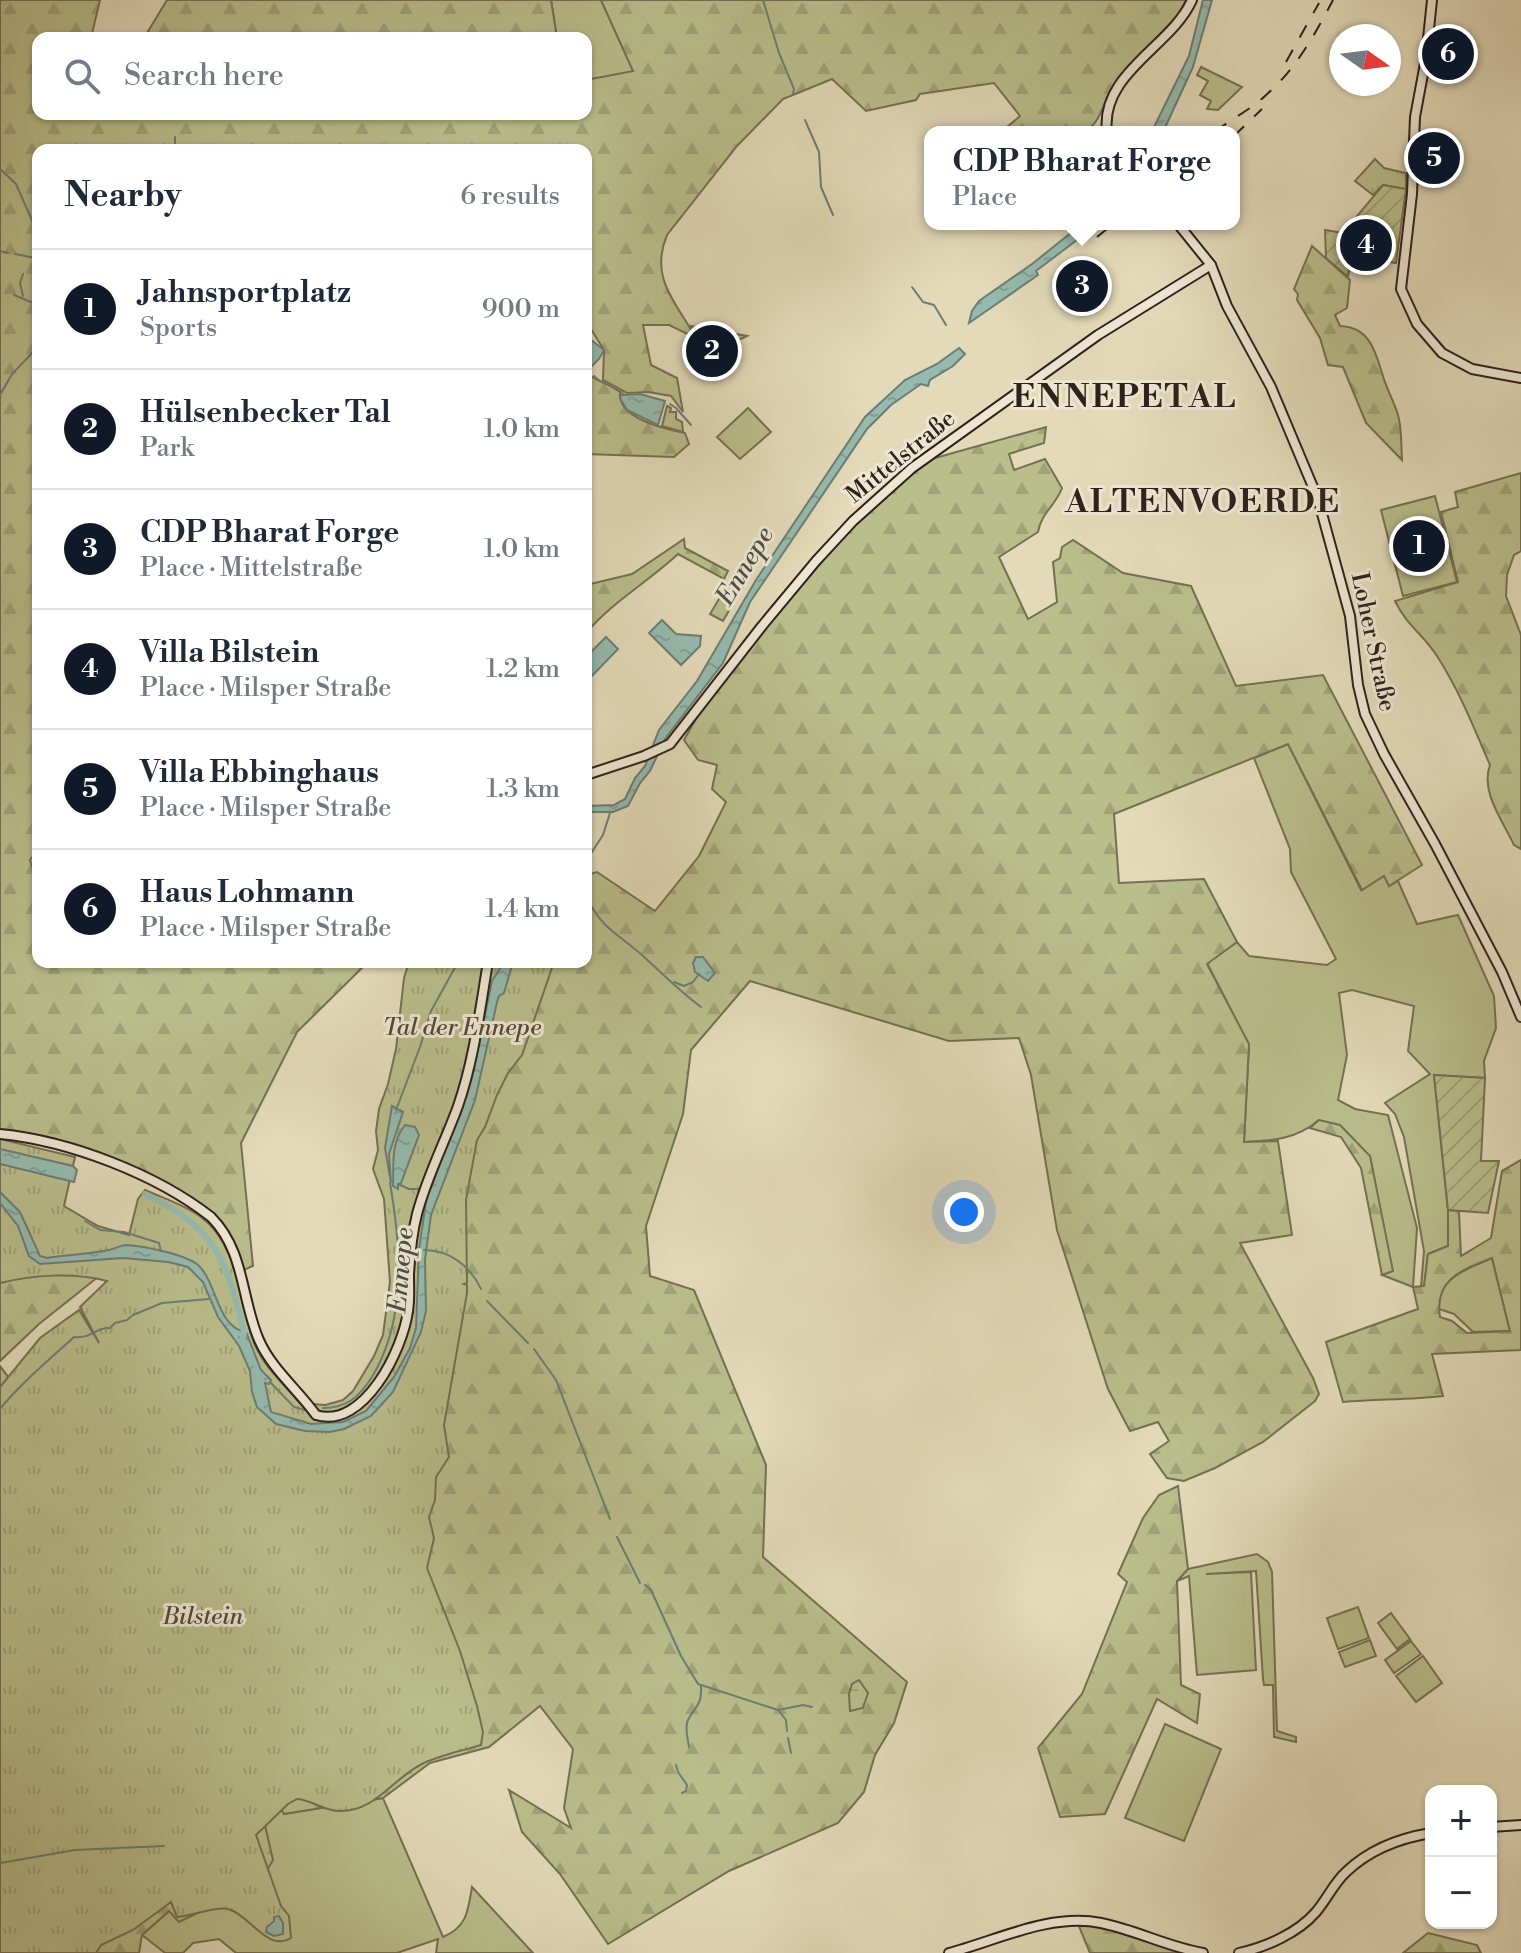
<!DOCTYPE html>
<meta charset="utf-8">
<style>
body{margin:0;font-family:"Libre Bodoni",serif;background:#f2f2f3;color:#1f2937}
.controls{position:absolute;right:24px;bottom:24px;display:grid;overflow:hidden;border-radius:16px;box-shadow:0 2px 6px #0004}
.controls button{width:72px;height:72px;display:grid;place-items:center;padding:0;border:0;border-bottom:2px solid #e0e1e3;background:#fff;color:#1f2937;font:40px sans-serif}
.compass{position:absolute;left:1329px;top:24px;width:72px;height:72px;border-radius:50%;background:#fff;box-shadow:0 2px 6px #0004;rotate:104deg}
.you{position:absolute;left:964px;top:1212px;width:28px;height:28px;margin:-20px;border:6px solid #fff;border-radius:50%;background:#1a73e8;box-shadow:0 0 0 12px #1a73e833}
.badge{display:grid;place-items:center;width:52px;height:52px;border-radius:50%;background:#111827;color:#fff;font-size:26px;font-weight:700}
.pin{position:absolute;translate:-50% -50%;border:4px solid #fff;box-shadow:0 2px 8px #0006}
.popup{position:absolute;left:924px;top:126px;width:316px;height:104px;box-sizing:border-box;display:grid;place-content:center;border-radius:16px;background:#fff;filter:drop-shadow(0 2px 6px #0005);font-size:26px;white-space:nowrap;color:#747a83}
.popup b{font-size:30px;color:#1f2937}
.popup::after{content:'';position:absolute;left:50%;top:100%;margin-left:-16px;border:16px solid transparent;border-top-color:#fff}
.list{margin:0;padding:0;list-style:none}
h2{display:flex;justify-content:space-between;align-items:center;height:104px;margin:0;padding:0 32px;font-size:34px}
h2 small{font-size:26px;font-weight:400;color:#747a83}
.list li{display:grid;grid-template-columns:52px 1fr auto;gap:24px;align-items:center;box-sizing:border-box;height:120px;padding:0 32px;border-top:2px solid #e0e1e3}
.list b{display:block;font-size:30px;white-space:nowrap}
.list p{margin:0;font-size:26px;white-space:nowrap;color:#747a83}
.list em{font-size:26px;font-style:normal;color:#747a83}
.icon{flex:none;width:44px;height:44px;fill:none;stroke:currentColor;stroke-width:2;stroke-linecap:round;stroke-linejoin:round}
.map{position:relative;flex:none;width:1521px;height:1953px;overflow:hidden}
.search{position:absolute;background:#fff;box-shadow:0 2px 6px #0004;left:32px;top:32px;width:560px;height:88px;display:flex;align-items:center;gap:20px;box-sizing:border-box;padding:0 28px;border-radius:16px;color:#747a83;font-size:30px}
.panel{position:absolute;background:#fff;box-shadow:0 2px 6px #0004;left:32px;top:144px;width:560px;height:824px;border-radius:16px}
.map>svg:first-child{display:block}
</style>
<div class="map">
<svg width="1521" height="1953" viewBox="0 0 1521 1953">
<defs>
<pattern id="forest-firs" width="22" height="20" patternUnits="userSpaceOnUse" patternTransform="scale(2)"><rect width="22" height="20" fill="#b9be8b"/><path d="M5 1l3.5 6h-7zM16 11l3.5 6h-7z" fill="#9fa377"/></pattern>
<pattern id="wetland-marsh" width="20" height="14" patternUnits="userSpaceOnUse" patternTransform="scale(2)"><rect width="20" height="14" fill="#b9be8b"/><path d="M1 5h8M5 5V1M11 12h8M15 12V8" fill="none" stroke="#9fa377"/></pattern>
<pattern id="park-tufts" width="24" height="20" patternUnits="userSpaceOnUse" patternTransform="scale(2)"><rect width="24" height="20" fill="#b9be8b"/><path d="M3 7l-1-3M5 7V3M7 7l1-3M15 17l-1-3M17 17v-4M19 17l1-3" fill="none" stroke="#9fa377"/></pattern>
<pattern id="garden-furrows" width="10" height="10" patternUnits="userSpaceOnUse" patternTransform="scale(2)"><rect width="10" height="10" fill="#b9be8b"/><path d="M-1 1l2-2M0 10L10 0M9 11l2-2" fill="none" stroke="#9fa377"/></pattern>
<pattern id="water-ripples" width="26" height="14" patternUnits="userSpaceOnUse" patternTransform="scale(2)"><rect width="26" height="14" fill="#95bbae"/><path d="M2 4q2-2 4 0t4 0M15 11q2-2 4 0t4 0" fill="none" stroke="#81a095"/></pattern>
</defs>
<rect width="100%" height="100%" fill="#e3dab9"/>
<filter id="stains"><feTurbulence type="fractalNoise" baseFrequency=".0025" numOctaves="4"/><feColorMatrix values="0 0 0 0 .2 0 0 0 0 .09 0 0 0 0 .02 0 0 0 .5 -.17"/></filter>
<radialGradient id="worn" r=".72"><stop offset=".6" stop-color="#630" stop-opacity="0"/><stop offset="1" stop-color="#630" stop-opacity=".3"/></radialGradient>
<!-- grass -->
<g fill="#b9be8b" stroke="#747054" stroke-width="2">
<path d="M551 0H601L634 72 586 80V38H557Z"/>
<path d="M1201 67 1242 87 1218 110 1207 109 1211 101 1200 95 1208 81 1197 75Z"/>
<path d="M748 408 771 432 740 459 717 437Z"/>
<path d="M1435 496 1457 582 1403 596 1381 510Z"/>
<path d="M734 574 746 581 723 621 710 614Z"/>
<path d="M1288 744 1361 890 1385 875 1389 886 1398 881 1417 924 1458 915 1494 996 1496 1028 1484 1061 1485 1078 1434 1075 1448 1210V1246L1428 1254 1424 1287H1421L1424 1251 1404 1137 1395 1114 1385 1103 1430 1074 1408 1051 1414 1006 1352 990 1339 993 1347 1055 1338 1100 1355 1109 1388 1115 1417 1228 1413 1287 1382 1275 1392 1271 1370 1156 1319 1120C1297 1139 1272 1141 1244 1142L1249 1045 1207 963 1237 942 1249 956 1327 965 1336 959 1291 872 1290 849 1254 758Z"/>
<path d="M1492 1258 1510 1331 1473 1332 1454 1314 1439 1309C1435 1278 1470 1268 1492 1258Z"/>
<path d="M1257 1554 1268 1562 1272 1572 1277 1731 1296 1737V1742L1274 1737 1273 1685H1264L1263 1679 1256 1571 1206 1574 1251 1572 1256 1670 1197 1675 1189 1576 1177 1581 1188 1569Z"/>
<path d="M1358 1607 1369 1638 1338 1649 1327 1618Z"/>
<path d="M1391 1613 1410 1639 1397 1649 1378 1623Z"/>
<path d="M1370 1640 1376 1656 1345 1667 1339 1652Z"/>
<path d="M1411 1641 1421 1654 1394 1673 1385 1660Z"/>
<path d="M1423 1656 1442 1683 1416 1702 1396 1676Z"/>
<path d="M1165 1724 1221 1749 1184 1841 1125 1818Z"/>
<path d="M232 1730 284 1814 383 1798 443 1937C467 1927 468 1911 472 1887L533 1953H436L438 1939 397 1953H236L219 1939 193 1943 183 1953H165L142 1935 169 1911Z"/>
</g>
<!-- forest -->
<g fill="url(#forest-firs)" stroke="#747054" stroke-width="2" fill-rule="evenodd">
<path d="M0 0H100L91 38H38V114H586V80L633 71 601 0H1186C1171 35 1134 54 1113 86 1103 100 1102 124 1083 132 1073 135 1016 132 1001 132L1020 116 994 83 920 94 916 100 866 111 832 79 783 99 737 146 667 235C649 278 676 302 696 338L669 325H643L651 365 677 378 683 412 671 396 648 392 627 393 603 380 604 350 586 321V150H38V850L30 860 38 883V962H368L297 1032 241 1143 253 1266 244 1270 225 1229 147 1176 0 1131Z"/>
<path d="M167 0H551L557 38H144Z"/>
<path d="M1312 246 1350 280 1347 308 1335 315 1340 326C1369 327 1375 350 1382 373 1386 388 1394 401 1398 415 1402 429 1401 445 1402 460L1366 423 1343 367 1328 365 1320 338 1297 300 1298 294 1294 289Z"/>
<path d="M586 373C598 382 609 384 620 392 617 418 665 429 685 433L689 444 674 457 586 454Z"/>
<path d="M1046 427 1044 443 1009 454 1014 470 1045 459 1062 488C1056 505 1041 513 1038 532L999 557 1028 619 1057 602 1053 562 1060 558 1062 547 1073 540 1123 573 1191 586 1236 686 1323 675 1422 865 1389 886 1384 876 1362 890 1288 744 1114 814 1119 883 1204 879 1237 942 1207 964 1249 1044 1244 1142 1278 1141 1292 1235 1240 1243 1313 1378 1319 1394 1315 1401 1263 1442 1215 1468 1184 1481 1167 1478 1150 1454 1169 1441 1158 1422 1130 1431 1108 1389 1057 1230 1031 1075 1019 1038 949 1041 750 981 691 1050 683 1114 646 1226 650 1276 694 1290 766 1465 763 1557 907 1682 894 1723 875 1755 864 1792 838 1823 729 1871 608 1944 560 1874 522 1832 509 1790 571 1828 564 1808 573 1749 540 1706 489 1747 430 1763 383 1798 284 1814 233 1730 264 1821 273 1860 247 1904H216L179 1922 169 1911 142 1935 139 1953H0V1366L27 1402 158 1325 239 1411 281 1377 315 1419 377 1391 431 962H586V875L597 872 655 911 699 856 726 802 712 789 717 765 698 760 684 740 696 719 755 640 856 522 893 487 928 460Z"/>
<path d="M1521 473V551L1514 555 1507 575 1506 596 1521 635V849L1514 845C1503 821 1480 792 1490 765 1474 728 1459 690 1437 656 1424 635 1407 626 1395 601L1458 582 1441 512 1458 507 1455 492Z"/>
<path d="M684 539 685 548 728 571 724 579 678 554C648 582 612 602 586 633V585L632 574Z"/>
<path d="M1319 1120 1340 1125 1370 1156 1393 1271 1382 1275 1361 1168 1341 1137 1310 1128Z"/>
<path d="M1521 1160V1350L1432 1354 1443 1396C1409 1400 1377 1399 1343 1402L1326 1342 1418 1309 1413 1287 1424 1286 1428 1254 1448 1246V1210L1459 1211 1461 1256 1491 1238 1502 1171ZM1492 1258 1510 1331 1467 1333 1452 1321 1440 1317C1434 1279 1462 1270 1492 1258Z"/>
<path d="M113 1265 39 1324 0 1361V1274Z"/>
<path d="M1178 1486 1188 1569 1177 1581 1181 1685 1200 1694 1197 1723 1157 1699 1105 1814 1060 1817 1038 1748 1082 1694 1127 1582 1118 1574 1143 1518 1159 1495Z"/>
<path d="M1078 1924 1121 1930 1192 1953H1090Z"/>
<path d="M1428 1933 1477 1945 1481 1953H1403Z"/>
</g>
<!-- wetland -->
<path fill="url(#wetland-marsh)" stroke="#747054" stroke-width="2" d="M859 1680 868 1693 863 1708 850 1711 849 1694 852 1684Z"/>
<!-- park -->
<g fill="url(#park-tufts)" stroke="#747054" stroke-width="2">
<path d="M1375 159 1384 168 1406 173V189L1383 185 1373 195 1355 181Z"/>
<path d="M691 326 747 336 732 343 708 360Z"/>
<path d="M667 406 671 408 670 412H676V419L682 422 683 432 662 426Z"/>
<path d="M409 962H554L522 1055 508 1073 497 1095 485 1127 477 1140 466 1200 467 1283 464 1284 467 1285V1293L444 1425 449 1457 436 1477 435 1500 429 1517 434 1538 427 1568 460 1651 477 1706 483 1732 481 1745C462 1751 440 1755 422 1764 392 1779 375 1812 339 1811 324 1811 312 1800 297 1799L288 1804 256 1835 281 1906 289 1916 291 1938C268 1953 249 1914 228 1909 217 1906 191 1916 177 1917L171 1902 133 1930 101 1945 96 1953H0V1387L40 1338 79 1310 99 1343 80 1307 107 1281C73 1272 33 1275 0 1283V1139L75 1157 64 1206 98 1226 129 1235 138 1199 145 1190C163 1198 185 1205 201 1217 241 1247 237 1303 255 1345 265 1368 284 1384 300 1403L325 1405 343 1400 353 1391 374 1356 383 1335 390 1282 384 1199 373 1169 378 1150 376 1131 379 1109 388 1084 396 1049 404 978Z"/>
</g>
<!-- garden -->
<g fill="url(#garden-furrows)" stroke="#747054" stroke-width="2">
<path d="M1383 185 1406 189 1396 263 1372 259 1371 263 1351 260 1348 277 1326 258 1325 230 1343 233Z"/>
<path d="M1434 1075 1485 1078 1481 1161H1499L1488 1213 1448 1210Z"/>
</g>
<!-- water -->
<g fill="url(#water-ripples)" stroke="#6c7d74" stroke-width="2">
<path d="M1203 0H1212L1193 67 1163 132H1155V125L1189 56Z"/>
<path d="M1082 224H1098L1036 271 1038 275 969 323 972 311 979 301 1032 264Z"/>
<path d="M586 336 604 350 599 359 586 372Z"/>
<path d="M959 348 965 354 953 366 930 380 928 386 921 384 891 405 867 429 750 602 723 663 665 739 650 771 640 783 628 806 613 812H586V806L614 805 625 799 635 778 645 766 659 730 697 681 756 580 865 417 905 380 937 364Z"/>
<path d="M640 394 665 401 658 425 627 410 620 398 621 395Z"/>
<path d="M662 620 676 634 701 636 700 646 681 665 649 633Z"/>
<path d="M606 637 618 649 588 680 586 657Z"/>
<path d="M696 957H703L715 973 708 981 695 972 693 963Z"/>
<path d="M504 962H513L504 993 499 996 497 1002 475 1100 431 1215 425 1259 426 1311 421 1332 393 1392 371 1416 344 1429 330 1432 305 1431 276 1424 257 1407 252 1392 250 1371 239 1346 218 1317 203 1282 188 1267 168 1262 123 1258 40 1264 29 1256 18 1226 0 1203V1192L20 1212 40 1256 47 1258C68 1255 89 1254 109 1250 115 1249 121 1245 126 1245 143 1246 185 1254 198 1265 217 1282 217 1328 246 1332L261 1370 271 1380 269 1384 265 1383 271 1412 311 1424 343 1422 366 1411 394 1377 410 1348 416 1328 419 1249 428 1188H431L472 1077 492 981Z"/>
<path d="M392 1106 403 1112 389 1154 391 1183 385 1148Z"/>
<path d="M405 1125 415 1127 419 1135 401 1183 398 1184V1189L393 1186C394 1165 390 1144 405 1125Z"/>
<path d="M0 1149 73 1166 77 1170 74 1182 0 1164Z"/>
<path d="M279 1916 283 1923V1934L274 1936 266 1932 267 1927 274 1921V1917Z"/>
</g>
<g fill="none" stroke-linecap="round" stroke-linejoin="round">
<!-- stream -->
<g stroke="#6c7d74" stroke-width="2">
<path d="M763 0 779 53 794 89 793 94"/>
<path d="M805 120 819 152 821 187 833 215"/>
<path d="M175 137V150"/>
<path d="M0 169 16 184 38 234"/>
<path d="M0 251 8 253"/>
<path d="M15 254 36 258 37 262"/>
<path d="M23 274 20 283 23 296"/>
<path d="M912 287 923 302 934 305 946 325"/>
<path d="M14 295 38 305"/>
<path d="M35 303 36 271"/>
<path d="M594 376C603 387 614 380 624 395"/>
<path d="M0 395 12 374 38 347"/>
<path d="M670 404 676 408 691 425"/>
<path d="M586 861 603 835 610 813"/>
<path d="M586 897C605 932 615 931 643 956 663 974 679 991 701 1007"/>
<path d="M674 982 684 986 693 982 699 974"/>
<path d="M396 1110 420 1047 431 1011 458 962"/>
<path d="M398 1184 409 1189H420"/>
<path d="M85 1221 100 1230 124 1232 159 1243 161 1251"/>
<path d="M424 1250C450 1250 470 1266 481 1289"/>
<path d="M487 1301 528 1343"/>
<path d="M534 1349 556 1380 610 1519"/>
<path d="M271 1383 294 1407 309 1411"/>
<path d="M323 1408C347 1408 359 1397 372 1377 407 1319 401 1247 390 1183"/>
<path d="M0 1409C22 1382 48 1361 74 1337 91 1339 96 1327 110 1328L115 1323 127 1320 133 1315 162 1303 209 1299"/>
<path d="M617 1537 640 1583"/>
<path d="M645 1585 651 1590 681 1656 698 1684 778 1710 803 1705 812 1707"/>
<path d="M779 1711 786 1720 787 1731"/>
<path d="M788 1738 791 1753"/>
<path d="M689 1747C688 1739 684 1728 688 1720 696 1705 702 1706 701 1685"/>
<path d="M676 1765 678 1772 687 1785 686 1791 682 1793"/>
<path d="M0 1863 75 1850 164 1846"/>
</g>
<!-- canal -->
<path stroke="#95bbae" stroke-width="6" d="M145 1194C217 1229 225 1257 244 1332L243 1336"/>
<defs>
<g id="secondary">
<path d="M1432 0 1426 58 1415 117 1412 194 1401 289 1417 324 1442 353 1472 369 1521 378"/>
<path d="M1107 132C1100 73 1171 47 1192 0"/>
<path d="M1178 224 1211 265 1227 306 1271 387 1318 499 1350 616 1358 685 1365 714 1384 754 1435 844 1502 972 1521 1017"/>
<path d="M586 775 644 756 670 744 762 626 816 561 853 521 912 468 1098 335 1211 265"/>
<path d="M0 1134C70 1141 156 1174 211 1217 245 1251 241 1299 259 1340 271 1368 298 1390 316 1415 364 1430 403 1349 408 1311 410 1299 409 1287 409 1275 410 1254 412 1234 417 1214 427 1176 445 1142 458 1106 474 1060 480 1009 488 962"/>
<path d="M1491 1827 1521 1825"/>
<path d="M949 1953C998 1940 1050 1913 1101 1923 1136 1930 1168 1947 1203 1953"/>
<path d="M1239 1953C1266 1947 1298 1933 1316 1912 1327 1899 1334 1883 1346 1872 1369 1850 1400 1838 1431 1833"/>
</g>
</defs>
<!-- secondary casing -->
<use href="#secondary" stroke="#2e211c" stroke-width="12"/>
<!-- secondary -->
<use href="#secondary" stroke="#ede7d2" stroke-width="8"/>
<!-- rail -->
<g stroke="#2e211c" stroke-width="2" stroke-dasharray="14 14" stroke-linecap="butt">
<path d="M1286 62 1319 3"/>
<path d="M1215 132C1231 119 1250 110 1265 96 1296 69 1314 36 1333 0"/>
<path d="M1234 136 1262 109"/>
<path d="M1097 237 1113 224"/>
</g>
</g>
<g text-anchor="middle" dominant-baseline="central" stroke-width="6" stroke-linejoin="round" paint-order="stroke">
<!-- street labels -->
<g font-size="24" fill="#2e211c" stroke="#ede7d2">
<text transform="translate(901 457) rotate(-39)">Mittelstraße</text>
<text transform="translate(1373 642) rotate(78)">Loher Straße</text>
</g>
<!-- park labels -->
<g font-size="24" font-style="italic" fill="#514838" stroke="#ede7d2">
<text x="462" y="1028">Tal der Ennepe</text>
<text x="203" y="1617">Bilstein</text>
</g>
<!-- water labels -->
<g font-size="26" font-style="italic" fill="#4d4f48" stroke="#ede7d2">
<text transform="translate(745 566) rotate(-59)">Ennepe</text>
<text transform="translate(401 1270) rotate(-85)">Ennepe</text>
</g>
<!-- district labels -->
<g font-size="32" font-weight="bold" letter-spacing="2" fill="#2e211c" stroke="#ede7d2">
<text x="1125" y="397">ENNEPETAL</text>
<text x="1203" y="502">ALTENVOERDE</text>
</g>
</g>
<rect width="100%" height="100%" filter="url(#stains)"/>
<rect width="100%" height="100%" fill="url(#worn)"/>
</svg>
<div class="controls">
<button>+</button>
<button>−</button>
</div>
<svg class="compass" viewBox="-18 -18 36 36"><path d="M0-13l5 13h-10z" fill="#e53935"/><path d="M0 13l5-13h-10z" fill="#747a83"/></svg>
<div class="you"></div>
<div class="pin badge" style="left:1419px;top:546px">1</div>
<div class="pin badge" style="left:712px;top:351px">2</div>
<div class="pin badge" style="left:1082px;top:286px">3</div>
<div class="popup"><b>CDP Bharat Forge</b>Place</div>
<div class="pin badge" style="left:1366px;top:245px">4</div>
<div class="pin badge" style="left:1434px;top:158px">5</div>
<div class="pin badge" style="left:1448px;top:54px">6</div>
<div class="search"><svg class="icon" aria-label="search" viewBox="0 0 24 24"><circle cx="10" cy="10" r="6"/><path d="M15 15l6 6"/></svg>Search here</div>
<section class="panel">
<h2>Nearby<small>6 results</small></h2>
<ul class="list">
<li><span class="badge">1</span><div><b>Jahnsportplatz</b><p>Sports</p></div><em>900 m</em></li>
<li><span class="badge">2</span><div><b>Hülsenbecker Tal</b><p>Park</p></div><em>1.0 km</em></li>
<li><span class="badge">3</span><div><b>CDP Bharat Forge</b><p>Place · Mittelstraße</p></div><em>1.0 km</em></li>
<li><span class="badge">4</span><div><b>Villa Bilstein</b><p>Place · Milsper Straße</p></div><em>1.2 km</em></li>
<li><span class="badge">5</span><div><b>Villa Ebbinghaus</b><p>Place · Milsper Straße</p></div><em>1.3 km</em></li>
<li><span class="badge">6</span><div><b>Haus Lohmann</b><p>Place · Milsper Straße</p></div><em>1.4 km</em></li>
</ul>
</section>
</div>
